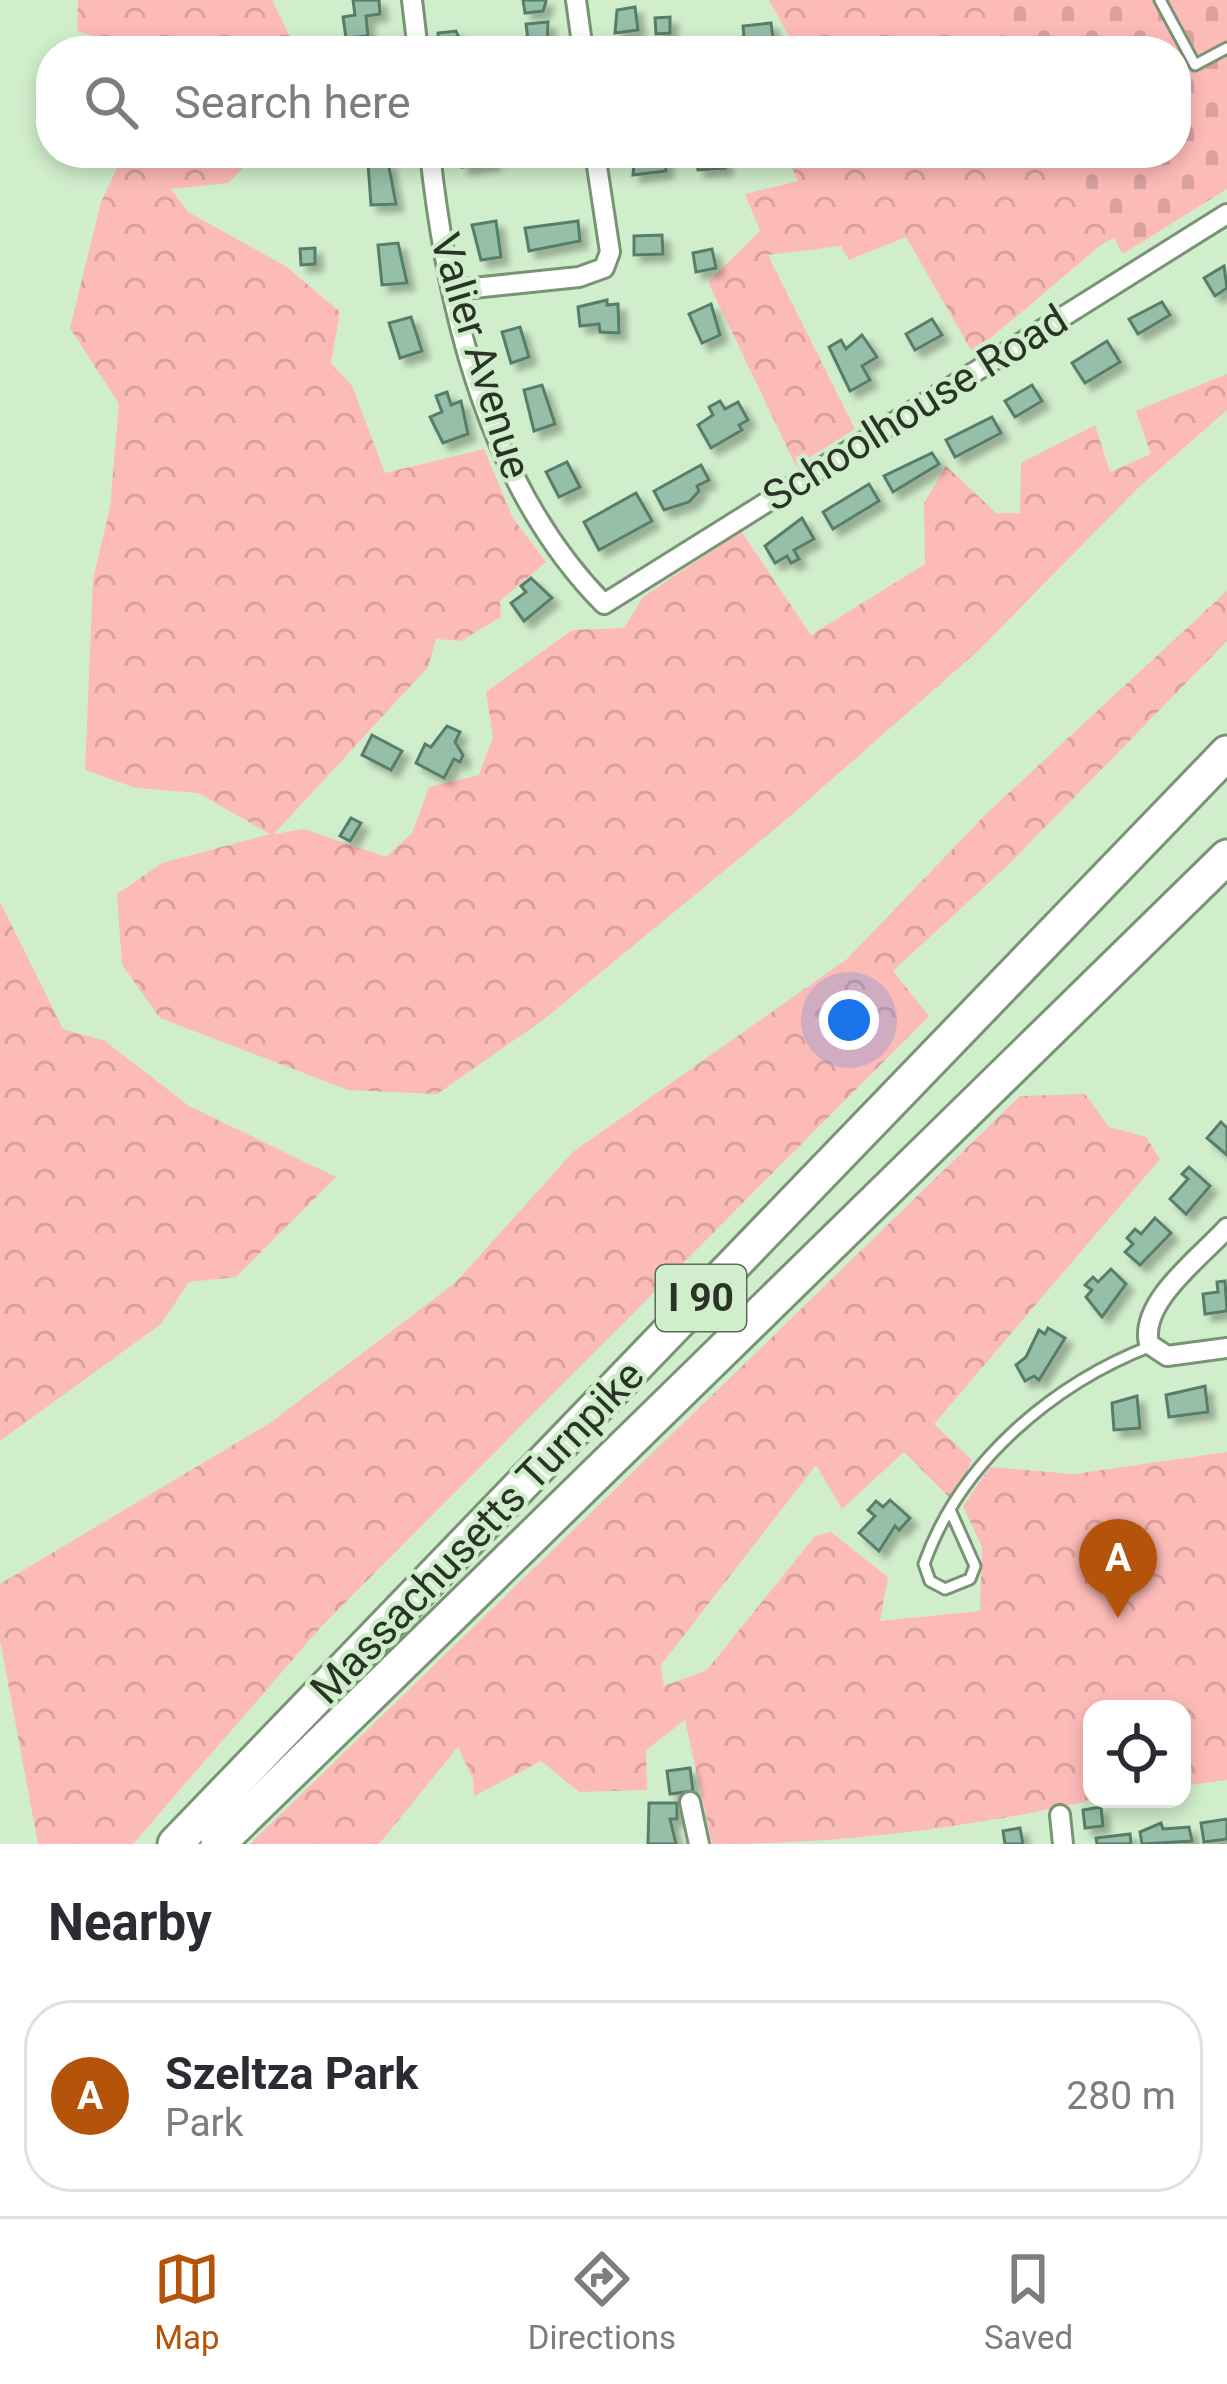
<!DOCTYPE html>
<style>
body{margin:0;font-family:Roboto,sans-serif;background:#f2f2f3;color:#2b2b33}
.controls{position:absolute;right:36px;bottom:36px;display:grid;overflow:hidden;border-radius:24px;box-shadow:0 6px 18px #0003}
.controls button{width:108px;height:108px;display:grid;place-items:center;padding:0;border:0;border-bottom:3px solid #e1e1e2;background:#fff;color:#2b2b33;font:60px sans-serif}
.you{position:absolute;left:849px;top:1020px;width:42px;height:42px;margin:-30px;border:9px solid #fff;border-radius:50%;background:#1a73e8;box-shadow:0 0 0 18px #1a73e833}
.badge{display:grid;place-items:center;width:78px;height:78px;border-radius:50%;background:#b45309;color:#fff;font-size:39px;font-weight:700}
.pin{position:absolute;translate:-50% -99px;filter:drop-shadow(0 3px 6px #0008)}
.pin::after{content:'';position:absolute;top:63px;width:42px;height:36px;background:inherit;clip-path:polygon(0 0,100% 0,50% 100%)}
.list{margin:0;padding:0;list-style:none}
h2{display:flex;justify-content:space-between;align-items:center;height:156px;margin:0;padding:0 48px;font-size:51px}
h2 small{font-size:39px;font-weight:400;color:#7c7c81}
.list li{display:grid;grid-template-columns:78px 1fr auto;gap:36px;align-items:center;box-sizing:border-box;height:192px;margin:0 24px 24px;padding:0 24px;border:3px solid #e1e1e2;border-radius:48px}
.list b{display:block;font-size:45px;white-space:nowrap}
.list p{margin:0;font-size:39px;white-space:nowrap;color:#7c7c81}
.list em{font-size:39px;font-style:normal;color:#7c7c81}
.icon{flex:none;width:66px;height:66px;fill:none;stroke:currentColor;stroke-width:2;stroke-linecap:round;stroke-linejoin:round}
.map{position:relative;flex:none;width:1227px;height:1844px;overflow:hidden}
.search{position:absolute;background:#fff;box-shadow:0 6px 18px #0003;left:36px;right:36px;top:36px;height:132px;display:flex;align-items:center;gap:30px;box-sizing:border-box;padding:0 42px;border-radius:48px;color:#7c7c81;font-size:45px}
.sheet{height:372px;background:#fff}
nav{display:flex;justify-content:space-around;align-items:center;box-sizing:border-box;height:168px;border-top:3px solid #e1e1e2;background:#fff;font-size:33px;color:#7c7c81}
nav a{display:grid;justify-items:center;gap:6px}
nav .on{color:#b45309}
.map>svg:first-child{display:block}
</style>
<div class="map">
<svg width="1227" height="1844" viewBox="0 0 1227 1844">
<defs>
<pattern id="forest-crowns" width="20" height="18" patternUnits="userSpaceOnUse" patternTransform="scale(3)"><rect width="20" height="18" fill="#fdbbb8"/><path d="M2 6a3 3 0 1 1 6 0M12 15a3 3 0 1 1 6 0" fill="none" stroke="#d9a19e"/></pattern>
<pattern id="cemetery-stones" width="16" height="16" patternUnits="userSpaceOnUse" patternTransform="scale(3)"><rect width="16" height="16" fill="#fdbbb8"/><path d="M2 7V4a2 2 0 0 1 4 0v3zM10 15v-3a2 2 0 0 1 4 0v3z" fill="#d9a19e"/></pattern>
<filter id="shadow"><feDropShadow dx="7" dy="7" stdDeviation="3" flood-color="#0004"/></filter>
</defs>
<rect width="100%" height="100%" fill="#d1eecc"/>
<!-- forest -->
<g fill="url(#forest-crowns)">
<path d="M78 0H272L292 41C214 59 152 55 77 31Z"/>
<path d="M769 0H1137L1170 51H797Z"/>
<path d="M103 153H258L228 183 171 189 188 212 287 267 340 312 331 363 352 386 385 473 484 449 513 518 546 562 500 601 501 617 461 641 436 639 428 667 274 834 304 829 386 857 412 833 429 787 479 775 493 737 486 692 572 630 624 628 643 597 741 531 811 635 925 564 924 503 946 466 996 513H1020L1021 463 1095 425 1110 472 1151 454 1136 411 1227 374V410L1139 487 979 650 781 824 543 1020 437 1094 348 1090 160 1018 122 965 117 894 162 863 270 834 198 793 136 788 85 770 93 580 110 507 119 404 70 328 101 202 117 168Z"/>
<path d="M853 153H1176L1227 174 1101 245 973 353 906 237 849 260 841 246 768 255 855 429 796 466 708 282 760 231 745 194 798 181 788 160Z"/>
<path d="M1227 591V641L1008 865 893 971 929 1016 320 1628 133 1844H38L0 1640V1584L270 1423 455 1283 573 1152 847 959 987 813Z"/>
<path d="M0 902 63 1029 105 1041 189 1106 336 1177 236 1277 189 1282 161 1324 0 1441Z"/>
<path d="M1085 1094 1109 1127 1146 1137 1160 1159 934 1424 972 1460 952 1500 904 1452 842 1509 816 1465 661 1665 664 1686 707 1670 815 1536 831 1532 888 1577 880 1621 980 1611 982 1547 963 1506 990 1467 1074 1474 1227 1452V1780L1182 1786V1709H1092V1799H1097C969 1828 843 1844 712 1844L685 1720 646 1750 647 1790 579 1792 541 1761 474 1796 473 1779 458 1747 379 1844H250L1020 1096Z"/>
</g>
<!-- cemetery -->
<path fill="url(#cemetery-stones)" d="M984 0H1227V189L1123 254 1068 153H1176V51H1012Z"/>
<!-- building -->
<g fill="#95bfa9" stroke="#567e69" stroke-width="3" filter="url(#shadow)">
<path d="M353 0H379L380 14 366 16 368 36 346 38 343 17 355 15Z"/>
<path d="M523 0H546V2L543 11 525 13Z"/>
<path d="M635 7 638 30 615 33 617 10Z"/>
<path d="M670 17V33L656 34 655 18Z"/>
<path d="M548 22 547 46 529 48 526 24Z"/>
<path d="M771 23 774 46 745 49 743 26Z"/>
<path d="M456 31 465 51 439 46 438 33Z"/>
<path d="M461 153H492L493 163 462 167Z"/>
<path d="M635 153H664L666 171 633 175Z"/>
<path d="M697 157 724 158 725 168 698 170Z"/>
<path d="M388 162 396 204 371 205 368 163Z"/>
<path d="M496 221 501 257 481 260 472 225Z"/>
<path d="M578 221 580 241 529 251 525 228Z"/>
<path d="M662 235 663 254 634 255V236Z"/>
<path d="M398 243 407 283 382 285 378 245Z"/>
<path d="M315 248V264L301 265 300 249Z"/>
<path d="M712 249 716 268 696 272 693 253Z"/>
<path d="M1224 266 1227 288 1215 296 1204 278Z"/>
<path d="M607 300V305L618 304 619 333 600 332 599 324 580 326 578 307Z"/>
<path d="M1162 302 1170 315 1138 334 1129 319Z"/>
<path d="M711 304 720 335 702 343 689 314Z"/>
<path d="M411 317 422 351 400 358 389 323Z"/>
<path d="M932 319 942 335 915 350 906 334Z"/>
<path d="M520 327 529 357 511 363 502 332Z"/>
<path d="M862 335 877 357 862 366 870 380 850 391 829 347 841 340 846 349Z"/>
<path d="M1107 341 1120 362 1085 383 1072 363Z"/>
<path d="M542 385 555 424 534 431 524 390Z"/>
<path d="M1032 385 1042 401 1015 417 1005 401Z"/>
<path d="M447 392 451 405 461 401 468 434 443 443 430 417 442 412 436 396Z"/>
<path d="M720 401 725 409 738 402 748 420 739 425 742 430 711 448 698 425 713 415 709 407Z"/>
<path d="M992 417 1001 433 955 457 946 440Z"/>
<path d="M932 453 939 464 893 492 884 476Z"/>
<path d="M567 462 580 487 559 497 546 472Z"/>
<path d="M701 465 709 480 697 486 699 491 689 502 664 510 654 491Z"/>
<path d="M869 484 879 501 833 529 823 512Z"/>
<path d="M636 493 652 521 599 550 584 522Z"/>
<path d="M802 518 814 539 794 550 799 559 791 563 787 556 775 563 765 546Z"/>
<path d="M531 578 552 598 524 621 511 603 526 592 521 586Z"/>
<path d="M447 726 460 732 455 742 463 755 460 762 454 759 444 778 416 763 425 744 431 747Z"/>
<path d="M372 735 402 751 391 770 362 755Z"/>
<path d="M351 818 361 823 350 841 340 836Z"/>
<path d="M1221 1122 1227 1128V1155L1207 1138Z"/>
<path d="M1189 1167 1210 1186 1186 1214 1170 1199 1188 1179 1182 1174Z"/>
<path d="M1155 1218 1171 1233 1140 1265 1125 1252 1133 1244 1127 1238 1135 1229 1141 1234Z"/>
<path d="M1111 1269 1126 1284 1102 1317 1086 1297 1092 1290 1085 1285 1093 1277 1098 1282Z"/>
<path d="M1225 1281 1227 1311 1205 1314 1203 1294 1218 1292 1217 1282Z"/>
<path d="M1048 1328 1065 1338 1039 1380 1034 1376 1025 1381 1016 1365 1026 1357 1039 1330 1045 1334Z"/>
<path d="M1205 1386 1208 1412 1169 1417 1166 1395Z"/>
<path d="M1137 1396 1140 1428 1114 1430 1112 1403Z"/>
<path d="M890 1500 910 1518 899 1530 895 1526 879 1551 859 1533 875 1516 868 1510 876 1501 883 1507Z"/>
<path d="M690 1768 693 1791 670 1794 667 1771Z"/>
<path d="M649 1803H677V1819H670L676 1844H648Z"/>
<path d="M1101 1807 1103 1826 1085 1828 1083 1810Z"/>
<path d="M1227 1819V1839L1204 1842 1201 1823Z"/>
<path d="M1161 1823 1163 1829 1189 1827 1192 1841 1142 1844 1140 1832Z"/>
<path d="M1020 1828 1023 1844H1005L1003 1831Z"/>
<path d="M1130 1834 1131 1844H1097L1096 1838Z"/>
</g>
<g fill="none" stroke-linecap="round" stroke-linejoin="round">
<defs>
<g id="service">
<path d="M1160 0 1195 65 1227 48"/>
<path d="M951 1512 975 1566 970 1579 945 1589 930 1581 924 1564C960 1462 1053 1384 1151 1346"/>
</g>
<g id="minor">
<path d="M412 0 418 51"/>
<path d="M576 0 583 51"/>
<path d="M430 153C447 311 489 488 604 604L1227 214"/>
<path d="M454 290 579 277 604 268 610 252 595 153"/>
<path d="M1227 1228C1201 1257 1139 1302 1149 1344L1167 1356 1227 1348"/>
<path d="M690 1802 699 1844"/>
<path d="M1060 1815 1063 1844"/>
</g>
<g id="motorway">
<path d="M175 1844 1227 753"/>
<path d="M218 1844 1227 857"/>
</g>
</defs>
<!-- service casing -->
<use href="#service" stroke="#799475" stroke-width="15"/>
<!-- minor casing -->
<use href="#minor" stroke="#799475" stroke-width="24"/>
<!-- motorway casing -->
<use href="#motorway" stroke="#799475" stroke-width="39"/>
<!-- service -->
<use href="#service" stroke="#fff" stroke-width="9"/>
<!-- minor -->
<use href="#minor" stroke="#fff" stroke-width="18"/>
<!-- motorway -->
<use href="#motorway" stroke="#fff" stroke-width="33"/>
</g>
<g text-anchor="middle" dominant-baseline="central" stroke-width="9" stroke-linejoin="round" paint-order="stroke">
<!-- shield labels -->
<rect fill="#d1eecc" stroke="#5b6c58" stroke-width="3" x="656" y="1265" width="90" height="66" rx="9"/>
<g font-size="39" font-weight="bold" fill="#293427">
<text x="701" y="1298">I 90</text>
</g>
<!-- street labels -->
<g font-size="42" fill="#293427" stroke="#d1eecc">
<text transform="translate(481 356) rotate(73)">Valier Avenue</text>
<text transform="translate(915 408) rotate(-32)">Schoolhouse Road</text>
<text transform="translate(477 1532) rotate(-46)">Massachusetts Turnpike</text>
</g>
</g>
</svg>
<div class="controls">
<button><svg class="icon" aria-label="locate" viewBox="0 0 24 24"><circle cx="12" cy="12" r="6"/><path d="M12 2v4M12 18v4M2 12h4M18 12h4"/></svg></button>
</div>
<div class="you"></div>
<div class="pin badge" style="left:1118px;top:1618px">A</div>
<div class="search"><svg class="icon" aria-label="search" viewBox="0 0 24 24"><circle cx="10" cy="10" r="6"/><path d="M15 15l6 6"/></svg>Search here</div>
</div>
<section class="sheet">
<h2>Nearby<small></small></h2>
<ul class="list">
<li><span class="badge">A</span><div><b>Szeltza Park</b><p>Park</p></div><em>280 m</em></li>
</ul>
</section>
<nav>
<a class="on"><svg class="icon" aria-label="map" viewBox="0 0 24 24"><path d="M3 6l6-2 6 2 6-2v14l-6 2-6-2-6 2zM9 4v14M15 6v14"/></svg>Map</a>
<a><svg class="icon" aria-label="directions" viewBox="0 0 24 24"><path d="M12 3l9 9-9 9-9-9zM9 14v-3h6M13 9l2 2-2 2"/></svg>Directions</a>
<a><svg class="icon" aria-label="saved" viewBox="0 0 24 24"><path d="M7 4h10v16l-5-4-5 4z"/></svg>Saved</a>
</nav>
